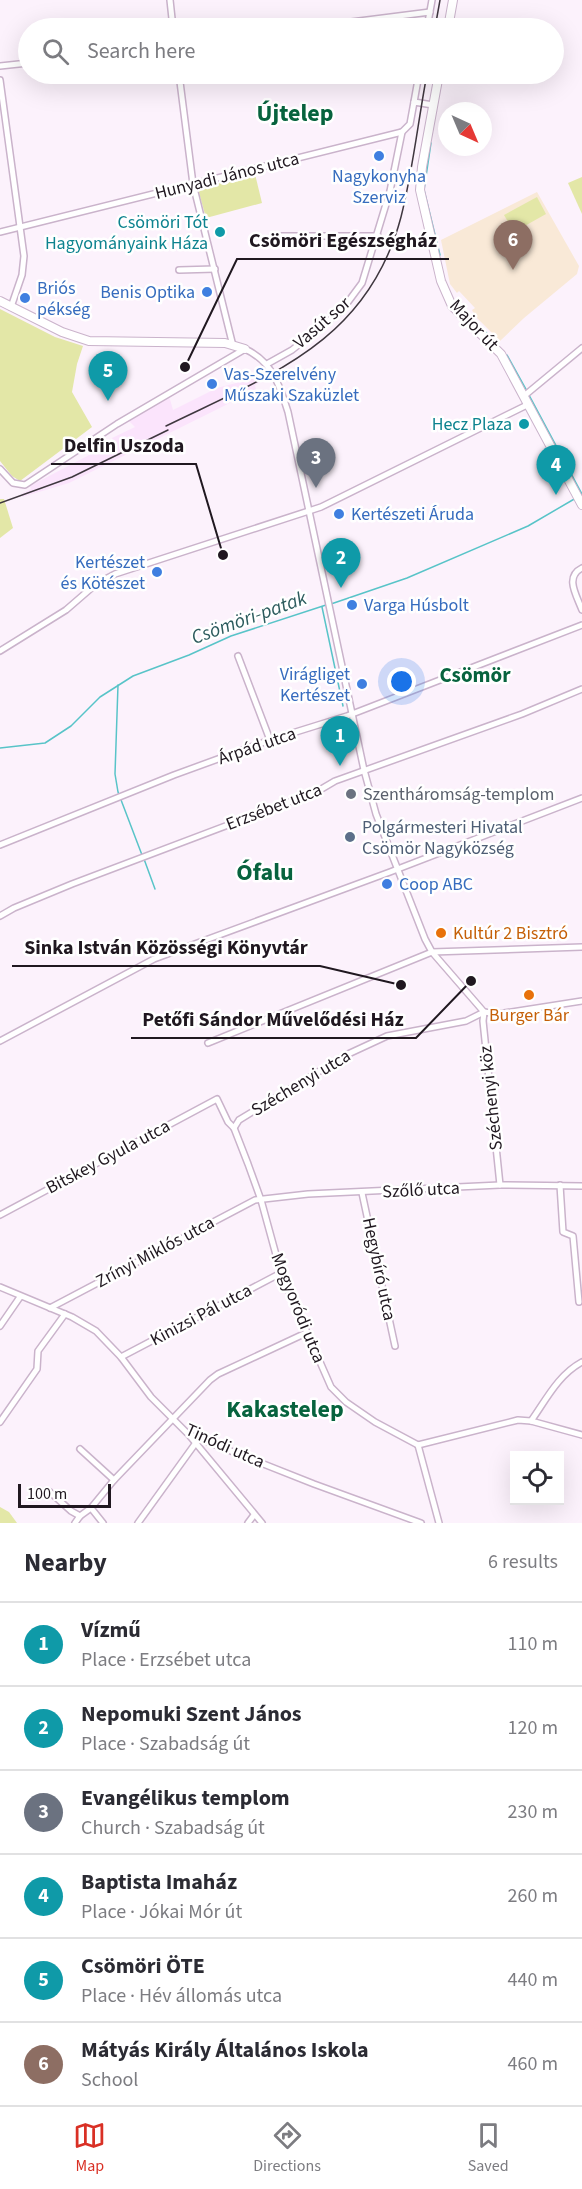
<!DOCTYPE html>
<meta charset="utf-8">
<style>
body{margin:0;font-family:"Source Sans 3",sans-serif;background:#f7f7f7;color:#2b2b33}
.controls{position:absolute;right:18px;bottom:18px;display:grid;overflow:hidden;border-radius:0px;box-shadow:0 6px 24px #0002}
.controls button{width:54px;height:54px;display:grid;place-items:center;padding:0;border:0;border-bottom:2px solid #e1e1e2;background:#fff;color:#2b2b33;font:30px sans-serif}
.compass{position:absolute;left:438px;top:102px;width:54px;height:54px;border-radius:50%;background:#fff;box-shadow:0 6px 24px #0002;rotate:136deg}
.scale{position:absolute;left:18px;bottom:15px;width:93px;box-sizing:border-box;padding-left:6px;border:3px solid #201820;border-top:0;font-size:16px;line-height:21px;white-space:nowrap;color:#201820;-webkit-text-stroke:4px #fff;paint-order:stroke}
.you{position:absolute;left:402px;top:682px;width:21px;height:21px;margin:-15px;border:4px solid #fff;border-radius:50%;background:#1a73e8;box-shadow:0 0 0 9px #1a73e833}
.badge{display:grid;place-items:center;width:39px;height:39px;border-radius:50%;background:#d93025;color:#fff;font-size:20px;font-weight:700}
.pin{position:absolute;translate:-50% -50px;filter:drop-shadow(0 2px 3px #0008)}
.pin::after{content:'';position:absolute;top:32px;width:21px;height:18px;background:inherit;clip-path:polygon(0 0,100% 0,50% 100%)}
.list{margin:0;padding:0;list-style:none}
h2{display:flex;justify-content:space-between;align-items:center;height:78px;margin:0;padding:0 24px;font-size:26px}
h2 small{font-size:20px;font-weight:400;color:#7c7c81}
.list li{display:grid;grid-template-columns:39px 1fr auto;gap:18px;align-items:center;box-sizing:border-box;height:84px;padding:0 24px;border-top:2px solid #e1e1e2}
.list b{display:block;font-size:22px;white-space:nowrap}
.list p{margin:0;font-size:20px;white-space:nowrap;color:#7c7c81}
.list em{font-size:20px;font-style:normal;color:#7c7c81}
.icon{flex:none;width:33px;height:33px;fill:none;stroke:currentColor;stroke-width:2;stroke-linecap:round;stroke-linejoin:round}
.map{position:relative;flex:none;width:582px;height:1523px;overflow:hidden}
.search{position:absolute;background:#fff;box-shadow:0 6px 24px #0002;left:18px;right:18px;top:18px;height:66px;display:flex;align-items:center;gap:15px;box-sizing:border-box;padding:0 21px;border-radius:33px;color:#7c7c81;font-size:22px}
.sheet{height:582px;background:#fff}
nav{display:flex;justify-content:space-around;align-items:center;box-sizing:border-box;height:84px;border-top:2px solid #e1e1e2;background:#fff;font-size:16px;color:#7c7c81}
nav a{display:grid;justify-items:center;gap:3px}
nav .on{color:#d93025}
.map>svg:first-child{display:block}
</style>
<div class="map">
<svg width="582" height="1523" viewBox="0 0 582 1523">
<rect width="100%" height="100%" fill="#fcf2fc"/>
<!-- built -->
<path fill="#fbe4fc" d="M263 374 266 379 255 385 256 390 69 483 22 497 21 494 31 489 30 486 114 442 112 438 135 427 128 420 169 396 173 410 217 388 255 378Z"/>
<!-- education -->
<path fill="#f9e9d7" d="M537 192 579 266 577 274 524 318 500 341 475 316 472 310 475 308 459 291 457 293 450 284 441 240Z"/>
<!-- green -->
<g fill="#e3e7a7">
<path d="M255 174 262 203 206 218 198 189Z"/>
<path d="M582 177V214L568 183Z"/>
<path d="M537 197 546 214 514 232 504 215Z"/>
<path d="M0 309 55 337 83 346 77 364 72 392 92 427 20 481 12 476 0 461Z"/>
<path d="M0 499H4L13 528 0 538Z"/>
<path d="M0 1507 9 1512 17 1523H0Z"/>
</g>
<g fill="none" stroke-linecap="round" stroke-linejoin="round">
<!-- stream -->
<g stroke="#58c4c8" stroke-width="1.5">
<path d="M431 143 424 190 440 255"/>
<path d="M465 314 487 333"/>
<path d="M507 355 527 391"/>
<path d="M529 395 582 494"/>
<path d="M331 604 407 578 528 526 576 498"/>
<path d="M322 607 343 706"/>
<path d="M118 685 115 774 118 792 142 855"/>
<path d="M0 748 45 743 71 726 100 697 133 676 189 655 231 636 326 605"/>
<path d="M144 859 155 889"/>
</g>
<defs>
<g id="street">
<path d="M170 0 173 28"/>
<path d="M304 28 430 12"/>
<path d="M427 28 432 0"/>
<path d="M0 66 28 63"/>
<path d="M179 74 193 184 233 346"/>
<path d="M0 80 24 256 22 275 11 307"/>
<path d="M414 102 419 74"/>
<path d="M0 232 402 132 410 124 414 102 433 105"/>
<path d="M275 236H378"/>
<path d="M179 270 215 269"/>
<path d="M267 364 292 350 342 310 362 283 390 191 402 132"/>
<path d="M524 396 582 348"/>
<path d="M0 469 13 483 25 485 117 424 245 349C272 361 280 386 288 412L364 770 376 814 425 939 432 952 484 1012"/>
<path d="M582 568C564 577 577 596 582 610"/>
<path d="M0 651 66 610 96 584 115 574 321 507 529 404"/>
<path d="M238 656 270 740"/>
<path d="M0 845 174 775 270 740 347 716 582 625"/>
<path d="M0 916 14 908 72 884 318 791 335 781 522 714 582 689"/>
<path d="M484 1012 483 1021 500 1185"/>
<path d="M0 1041 154 959 390 872 582 798"/>
<path d="M208 1043 432 952 582 947"/>
<path d="M234 1128 239 1120 346 1055 387 1036 466 1021 484 1012 498 1014 582 1001"/>
<path d="M560 1185 563 1232 573 1236 579 1302"/>
<path d="M362 1193 395 1346"/>
<path d="M0 1215 217 1099 228 1122 234 1128 248 1164 261 1200 281 1273 331 1387 346 1402 375 1422 418 1445"/>
<path d="M0 1287 72 1317 96 1331 121 1357 151 1397 188 1434 314 1484 421 1523"/>
<path d="M50 1308 255 1200 308 1194 500 1185 582 1186"/>
<path d="M0 1326 20 1297"/>
<path d="M121 1357 281 1273"/>
<path d="M531 1421C546 1400 558 1375 582 1362"/>
<path d="M0 1422 37 1369 38 1351 65 1314"/>
<path d="M189 1435 262 1523"/>
<path d="M418 1445 518 1420 531 1421 582 1435"/>
<path d="M418 1445 439 1523"/>
<path d="M80 1449 114 1480"/>
<path d="M50 1492 71 1511 80 1516"/>
<path d="M91 1508 103 1523"/>
<path d="M75 1523 80 1516 91 1508 114 1480 210 1380 218 1374 306 1333"/>
<path d="M138 1523 195 1444"/>
<path d="M248 1523 254 1515"/>
</g>
<g id="secondary">
<path d="M448 28 453 0"/>
<path d="M439 74 422 167 420 190 441 281 452 306 501 354 582 505"/>
<path d="M0 301 62 332 89 341 225 343 245 349"/>
</g>
</defs>
<!-- street casing -->
<use href="#street" stroke="#cab3cb" stroke-width="8"/>
<!-- secondary casing -->
<use href="#secondary" stroke="#cab3cb" stroke-width="10"/>
<!-- street -->
<use href="#street" stroke="#fff" stroke-width="5"/>
<!-- secondary -->
<use href="#secondary" stroke="#fff" stroke-width="8"/>
<!-- tram -->
<g stroke="#3f373f" stroke-width="1.5">
<path d="M435 28 440 0"/>
<path d="M166 426C270 375 368 342 401 217 413 170 418 121 427 74"/>
<path d="M0 503 72 477 168 430"/>
</g>
</g>
<!-- markers -->
<g fill="#3f7fe0" stroke="#fff" stroke-width="2">
<circle cx="379" cy="156" r="6"/>
<circle cx="207" cy="292" r="6"/>
<circle cx="25" cy="298" r="6"/>
<circle cx="212" cy="384" r="6"/>
<circle cx="339" cy="514" r="6"/>
<circle cx="157" cy="572" r="6"/>
<circle cx="352" cy="605" r="6"/>
<circle cx="362" cy="684" r="6"/>
<circle cx="387" cy="884" r="6"/>
</g>
<g fill="#0f9aa8" stroke="#fff" stroke-width="2">
<circle cx="220" cy="232" r="6"/>
<circle cx="524" cy="424" r="6"/>
</g>
<circle fill="#6b7280" stroke="#fff" stroke-width="2" cx="351" cy="794" r="6"/>
<circle fill="#5c6f8a" stroke="#fff" stroke-width="2" cx="350" cy="837" r="6"/>
<g fill="#e8710a" stroke="#fff" stroke-width="2">
<circle cx="441" cy="933" r="6"/>
<circle cx="529" cy="995" r="6"/>
</g>
<g text-anchor="middle" dominant-baseline="central" stroke-width="5" stroke-linejoin="round" paint-order="stroke">
<!-- street labels -->
<g font-size="18" fill="#201820" stroke="#fff">
<text transform="translate(227 176) rotate(-14)">Hunyadi János utca</text>
<text transform="translate(322 323) rotate(-41)">Vasút sor</text>
<text transform="translate(474 325) rotate(47)">Major út</text>
<text transform="translate(257 746) rotate(-19)">Árpád utca</text>
<text transform="translate(274 807) rotate(-21)">Erzsébet utca</text>
<text transform="translate(301 1083) rotate(-31)">Széchenyi utca</text>
<text transform="translate(491 1098) rotate(-96)">Széchenyi köz</text>
<text transform="translate(108 1157) rotate(-28)">Bitskey Gyula utca</text>
<text transform="translate(421 1190) rotate(-3)">Szőlő utca</text>
<text transform="translate(155 1252) rotate(-28)">Zrínyi Miklós utca</text>
<text transform="translate(379 1269) rotate(78)">Hegybíró utca</text>
<text transform="translate(298 1308) rotate(68)">Mogyoródi utca</text>
<text transform="translate(201 1315) rotate(-28)">Kinizsi Pál utca</text>
<text transform="translate(225 1446) rotate(24)">Tinódi utca</text>
</g>
<!-- shop labels -->
<g font-size="18" fill="#366cbe" stroke="#fff" text-anchor="start">
<text x="379" y="176" text-anchor="middle">Nagykonyha<tspan x="379" dy="21">Szerviz</tspan></text>
<text x="37" y="288">Briós<tspan x="37" dy="21">pékség</tspan></text>
<text x="195" y="292" text-anchor="end">Benis Optika</text>
<text x="224" y="374">Vas-Szerelvény<tspan x="224" dy="21">Műszaki Szaküzlet</tspan></text>
<text x="351" y="514">Kertészeti Áruda</text>
<text x="145" y="562" text-anchor="end">Kertészet<tspan x="145" dy="21">és Kötészet</tspan></text>
<text x="364" y="605">Varga Húsbolt</text>
<text x="350" y="674" text-anchor="end">Virágliget<tspan x="350" dy="21">Kertészet</tspan></text>
<text x="399" y="884">Coop ABC</text>
</g>
<!-- culture labels -->
<g font-size="18" fill="#0d838f" stroke="#fff" text-anchor="end">
<text x="208" y="222">Csömöri Tót<tspan x="208" dy="21">Hagyományaink Háza</tspan></text>
<text x="512" y="424">Hecz Plaza</text>
</g>
<!-- worship labels -->
<g font-size="18" fill="#5b616d" stroke="#fff" text-anchor="start">
<text x="363" y="794">Szentháromság-templom</text>
</g>
<!-- service labels -->
<g font-size="18" fill="#4e5e75" stroke="#fff" text-anchor="start">
<text x="362" y="827">Polgármesteri Hivatal<tspan x="362" dy="21">Csömör Nagyközség</tspan></text>
</g>
<!-- food labels -->
<g font-size="18" fill="#c56008" stroke="#fff" text-anchor="start">
<text x="453" y="933">Kultúr 2 Bisztró</text>
<text x="529" y="1015" text-anchor="middle">Burger Bár</text>
</g>
<!-- water labels -->
<g font-size="20" font-style="italic" fill="#2c5b5d" stroke="#fff">
<text transform="translate(249 618) rotate(-20)">Csömöri-patak</text>
</g>
<!-- quarter labels -->
<g font-size="21" font-weight="bold" fill="#07633e" stroke="#fff">
<text x="475" y="675">Csömör</text>
</g>
<!-- district labels -->
<g font-size="24" font-weight="bold" fill="#07633e" stroke="#fff">
<text x="295" y="113">Újtelep</text>
<text x="265" y="872">Ófalu</text>
<text x="285" y="1409">Kakastelep</text>
</g>
</g>
<!-- callouts -->
<path fill="none" stroke="#201820" stroke-width="2" d="M185 367L237 259H449M223 555L196 464H51M401 985L320 966H12M471 981L416 1038H131"/>
<g fill="#201820" stroke="#fff" stroke-width="2">
<circle cx="185" cy="367" r="6"/>
<circle cx="223" cy="555" r="6"/>
<circle cx="401" cy="985" r="6"/>
<circle cx="471" cy="981" r="6"/>
</g>
<g font-size="20" text-anchor="middle" font-weight="bold" fill="#201820" stroke="#fff" stroke-width="5" stroke-linejoin="round" paint-order="stroke">
<text x="343" y="247">Csömöri Egészségház</text>
<text x="124" y="452">Delfin Uszoda</text>
<text x="166" y="954">Sinka István Közösségi Könyvtár</text>
<text x="273" y="1026">Petőfi Sándor Művelődési Ház</text>
</g>
</svg>
<div class="controls">
<button><svg class="icon" aria-label="locate" viewBox="0 0 24 24"><circle cx="12" cy="12" r="6"/><path d="M12 2v4M12 18v4M2 12h4M18 12h4"/></svg></button>
</div>
<svg class="compass" viewBox="-18 -18 36 36"><path d="M0-13l5 13h-10z" fill="#e53935"/><path d="M0 13l5-13h-10z" fill="#7c7c81"/></svg>
<div class="scale">100 m</div>
<div class="you"></div>
<div class="pin badge" style="left:340px;top:766px;background:#0f9aa8">1</div>
<div class="pin badge" style="left:341px;top:588px;background:#0f9aa8">2</div>
<div class="pin badge" style="left:316px;top:488px;background:#6b7280">3</div>
<div class="pin badge" style="left:556px;top:495px;background:#0f9aa8">4</div>
<div class="pin badge" style="left:108px;top:401px;background:#0f9aa8">5</div>
<div class="pin badge" style="left:513px;top:270px;background:#8d6e63">6</div>
<div class="search"><svg class="icon" aria-label="search" viewBox="0 0 24 24"><circle cx="10" cy="10" r="6"/><path d="M15 15l6 6"/></svg>Search here</div>
</div>
<section class="sheet">
<h2>Nearby<small>6 results</small></h2>
<ul class="list">
<li><span class="badge" style="background:#0f9aa8">1</span><div><b>Vízmű</b><p>Place · Erzsébet utca</p></div><em>110 m</em></li>
<li><span class="badge" style="background:#0f9aa8">2</span><div><b>Nepomuki Szent János</b><p>Place · Szabadság út</p></div><em>120 m</em></li>
<li><span class="badge" style="background:#6b7280">3</span><div><b>Evangélikus templom</b><p>Church · Szabadság út</p></div><em>230 m</em></li>
<li><span class="badge" style="background:#0f9aa8">4</span><div><b>Baptista Imaház</b><p>Place · Jókai Mór út</p></div><em>260 m</em></li>
<li><span class="badge" style="background:#0f9aa8">5</span><div><b>Csömöri ÖTE</b><p>Place · Hév állomás utca</p></div><em>440 m</em></li>
<li><span class="badge" style="background:#8d6e63">6</span><div><b>Mátyás Király Általános Iskola</b><p>School</p></div><em>460 m</em></li>
</ul>
</section>
<nav>
<a class="on"><svg class="icon" aria-label="map" viewBox="0 0 24 24"><path d="M3 6l6-2 6 2 6-2v14l-6 2-6-2-6 2zM9 4v14M15 6v14"/></svg>Map</a>
<a><svg class="icon" aria-label="directions" viewBox="0 0 24 24"><path d="M12 3l9 9-9 9-9-9zM9 14v-3h6M13 9l2 2-2 2"/></svg>Directions</a>
<a><svg class="icon" aria-label="saved" viewBox="0 0 24 24"><path d="M7 4h10v16l-5-4-5 4z"/></svg>Saved</a>
</nav>
